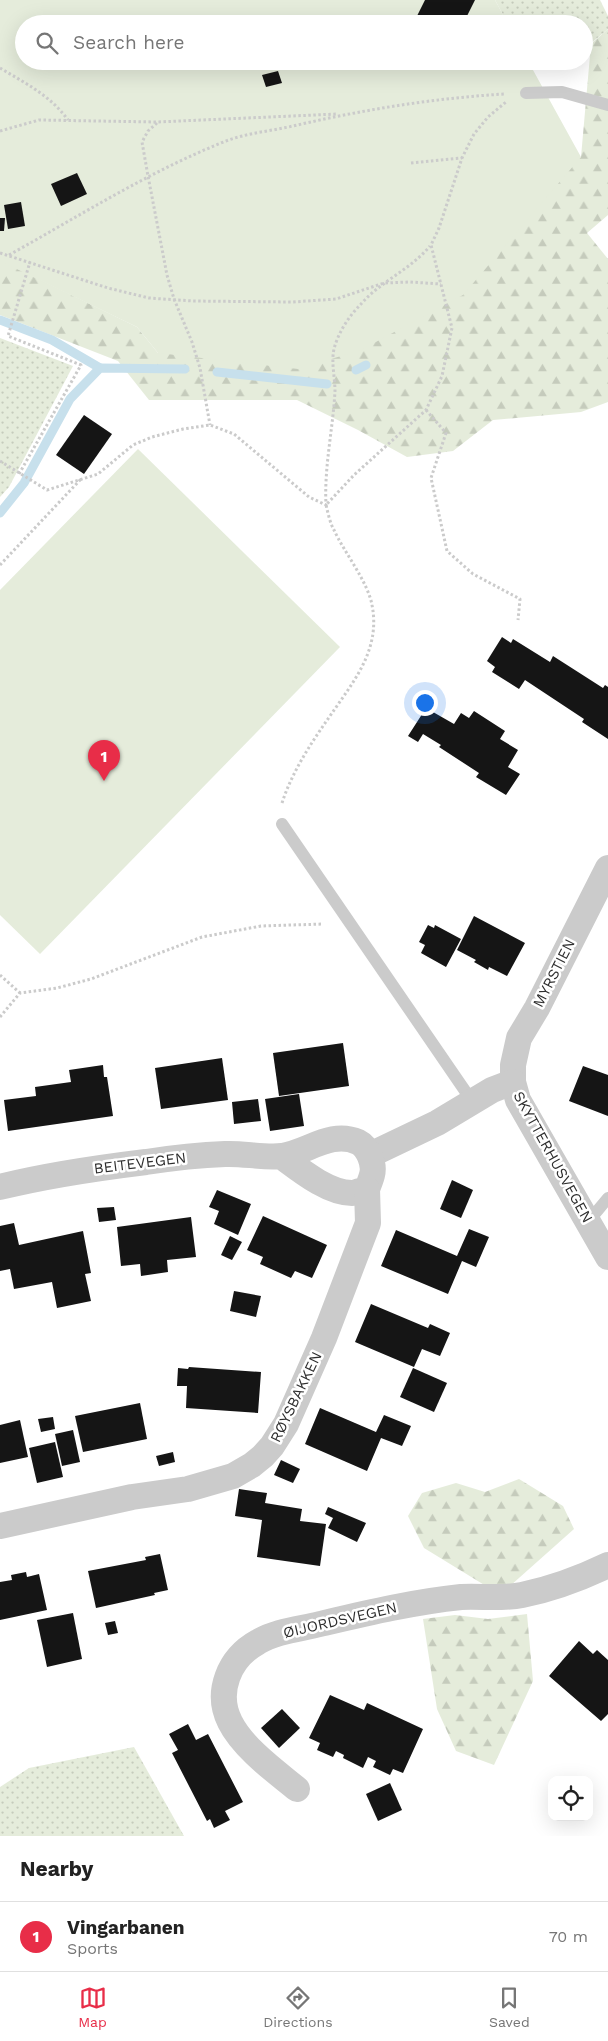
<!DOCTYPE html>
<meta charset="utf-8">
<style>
body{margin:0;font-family:"Work Sans",sans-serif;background:#f6f6f6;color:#222}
.controls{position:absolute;right:15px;bottom:15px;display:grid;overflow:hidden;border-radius:10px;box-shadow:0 5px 20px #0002}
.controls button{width:45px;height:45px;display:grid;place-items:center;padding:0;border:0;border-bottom:1px solid #e0e0e0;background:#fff;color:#222;font:25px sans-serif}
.you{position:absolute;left:424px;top:702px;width:18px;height:18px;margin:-12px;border:4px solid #fff;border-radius:50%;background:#1a73e8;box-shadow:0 0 0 8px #1a73e833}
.badge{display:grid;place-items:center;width:32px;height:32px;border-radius:50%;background:#e82d48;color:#fff;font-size:16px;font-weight:700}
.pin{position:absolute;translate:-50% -41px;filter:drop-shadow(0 1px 2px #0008)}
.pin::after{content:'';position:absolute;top:26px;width:18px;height:15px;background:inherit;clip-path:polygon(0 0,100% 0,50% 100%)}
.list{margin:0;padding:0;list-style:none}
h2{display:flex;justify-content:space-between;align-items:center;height:65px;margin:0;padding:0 20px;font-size:21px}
h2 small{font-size:16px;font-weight:400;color:#767676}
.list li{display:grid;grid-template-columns:32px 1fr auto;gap:15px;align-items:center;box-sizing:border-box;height:70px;padding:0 20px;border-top:1px solid #e0e0e0}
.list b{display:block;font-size:19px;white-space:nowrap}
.list p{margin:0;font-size:16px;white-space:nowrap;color:#767676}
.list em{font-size:16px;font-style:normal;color:#767676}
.icon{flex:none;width:28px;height:28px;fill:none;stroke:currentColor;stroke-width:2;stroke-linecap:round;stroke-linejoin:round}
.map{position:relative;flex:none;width:608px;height:1836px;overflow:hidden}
.search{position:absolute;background:#fff;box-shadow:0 5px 20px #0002;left:15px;right:15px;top:15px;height:55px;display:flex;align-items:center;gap:12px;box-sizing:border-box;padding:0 18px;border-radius:28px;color:#767676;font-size:19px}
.sheet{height:135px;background:#fff}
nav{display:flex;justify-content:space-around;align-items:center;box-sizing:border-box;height:70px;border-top:1px solid #e0e0e0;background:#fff;font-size:14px;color:#767676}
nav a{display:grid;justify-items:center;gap:2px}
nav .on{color:#e82d48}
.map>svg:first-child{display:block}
</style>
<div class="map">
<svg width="608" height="1836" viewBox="0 0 608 1836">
<defs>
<pattern id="grass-dots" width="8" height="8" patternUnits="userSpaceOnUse" patternTransform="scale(1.25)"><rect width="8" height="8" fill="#e5ecdb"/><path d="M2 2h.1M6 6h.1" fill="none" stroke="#c5cbbc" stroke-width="1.8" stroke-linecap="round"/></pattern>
<pattern id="forest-firs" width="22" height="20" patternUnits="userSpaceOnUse" patternTransform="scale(1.25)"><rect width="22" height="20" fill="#e5ecdb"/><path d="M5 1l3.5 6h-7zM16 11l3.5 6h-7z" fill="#c5cbbc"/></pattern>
</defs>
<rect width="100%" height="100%" fill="#fff"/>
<!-- grass -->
<g fill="url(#grass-dots)">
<path d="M495 0H600L608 16V29L584 49V24H508Z"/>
<path d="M0 338 73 366 9 487 0 497Z"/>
<path d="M134 1747 184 1836H0V1787L29 1768Z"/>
</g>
<!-- forest -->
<g fill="url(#forest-firs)">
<path d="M608 29V215L587 233 608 259V402L581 412 493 420 453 451 407 457 358 430 297 400H149L118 361 0 315V261H2L137 327 158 353 581 157 591 44Z"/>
<path d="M519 1479 563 1506 574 1529 510 1586H486L424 1548 408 1516 422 1493 456 1483 485 1492Z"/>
<path d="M527 1614 533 1681 494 1765 456 1751 437 1709 423 1619 455 1615 488 1619Z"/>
</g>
<!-- pitch -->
<g fill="#e5ecdb">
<path d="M0 0H495L508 24H24V61H528L581 157 463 295 361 350 298 369 158 353 137 327 0 261Z"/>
<path d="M138 449 340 647 40 954 0 915V590Z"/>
</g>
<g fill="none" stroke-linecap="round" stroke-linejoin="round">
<!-- stream -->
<g stroke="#c7e0ec" stroke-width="9">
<path d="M0 320 52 340 100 368"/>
<path d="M356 370 366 365"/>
<path d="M217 372 327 384"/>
<path d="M0 513 24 483 70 399 100 368 185 369"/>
</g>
</g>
<!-- building -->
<g fill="#151515">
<path d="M425 0H475L463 24H438L434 22 413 24Z"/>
<path d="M278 71 282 83 266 87 262 75Z"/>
<path d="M77 173 87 194 61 206 51 184Z"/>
<path d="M21 202 25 226 8 229 4 205Z"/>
<path d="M0 218H5L4 231H0Z"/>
<path d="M84 415 112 434 84 474 56 455Z"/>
<path d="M502 637 511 643 513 639 550 662 553 656 603 688 605 685 608 687V739L582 722 584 719 525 680 519 689 492 672 495 667 487 661Z"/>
<path d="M426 708 454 724 461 713 469 718 474 711 505 731 500 739 518 750 508 767 520 774 506 795 476 777 479 773 439 747 441 745 423 734 418 742 408 736Z"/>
<path d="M474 916 525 943 507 976 489 967 488 970 474 962 476 960 457 950Z"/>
<path d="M428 925 434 928 435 925 461 939 446 967 421 953 425 945 419 942Z"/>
<path d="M343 1043 349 1086 279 1096 273 1053Z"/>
<path d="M222 1058 228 1100 161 1109 155 1068Z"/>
<path d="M103 1065 104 1077H107L113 1116 8 1131 4 1100 36 1096 35 1087 71 1082 69 1070Z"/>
<path d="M583 1066 608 1075V1116L569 1101Z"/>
<path d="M299 1094 304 1126 270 1131 265 1099Z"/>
<path d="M258 1099 261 1121 234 1124 232 1102Z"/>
<path d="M452 1180 473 1190 461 1218 440 1209Z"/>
<path d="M217 1190 251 1204 238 1235 214 1224 219 1211 209 1207Z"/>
<path d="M114 1207 116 1220 99 1222 97 1208Z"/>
<path d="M263 1216 327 1245 312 1278 295 1271 291 1278 260 1264 263 1257 247 1250Z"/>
<path d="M191 1217 196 1257 167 1260 168 1272 141 1276 140 1264 121 1266 117 1227Z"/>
<path d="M14 1223 19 1245 83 1231 91 1273 85 1274 91 1301 57 1308 52 1282 14 1289 10 1269 0 1271V1226Z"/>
<path d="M469 1229 489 1237 476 1267 462 1261 448 1294 381 1266 396 1230 457 1256Z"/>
<path d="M230 1236 242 1242 232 1260 221 1255Z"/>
<path d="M234 1291 261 1296 256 1317 230 1311Z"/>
<path d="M371 1304 428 1328 430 1324 450 1333 440 1356 422 1349 414 1367 355 1342Z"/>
<path d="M189 1367 261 1372 258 1413 186 1408 187 1386H177L178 1368 188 1369Z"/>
<path d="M413 1368 447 1383 434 1412 400 1397Z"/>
<path d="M140 1403 147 1439 83 1452 75 1416Z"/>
<path d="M320 1408 376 1432 384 1415 411 1426 402 1446 381 1438 367 1471 305 1444Z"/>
<path d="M53 1417 55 1429 41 1432 38 1419Z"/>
<path d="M20 1420 28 1457 0 1463V1425Z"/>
<path d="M73 1430 80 1462 62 1466 55 1434Z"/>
<path d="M55 1442 63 1477 37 1483 29 1448Z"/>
<path d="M173 1452 175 1462 159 1466 156 1456Z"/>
<path d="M281 1460 300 1469 293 1483 274 1475Z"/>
<path d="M239 1489 267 1493 265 1503 302 1509 300 1521 326 1524 320 1566 257 1557 262 1520 235 1516Z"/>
<path d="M328 1507 366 1523 357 1542 328 1528 333 1518 325 1514Z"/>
<path d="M160 1554 168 1590 154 1593 155 1595 96 1608 88 1571 146 1560 145 1557Z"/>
<path d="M26 1572 27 1577 39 1574 47 1610 0 1620V1582L12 1580 11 1575Z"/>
<path d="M73 1613 82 1659 47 1667 37 1620Z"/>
<path d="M115 1621 118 1633 108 1635 105 1623Z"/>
<path d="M579 1641 593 1654 597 1650 608 1660V1714L601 1721 549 1676Z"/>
<path d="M330 1695 364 1710 367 1703 423 1729 403 1773 393 1769 390 1775 373 1767 376 1761 368 1757 363 1768 343 1758 344 1755 336 1751 333 1757 317 1750 320 1743 309 1738Z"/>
<path d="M282 1709 300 1728 279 1748 261 1728Z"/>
<path d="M188 1724 196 1740 208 1734 243 1802 225 1811 230 1820 214 1828 210 1819 207 1821 172 1753 178 1750 169 1734Z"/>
<path d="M390 1783 402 1810 378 1821 366 1794Z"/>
</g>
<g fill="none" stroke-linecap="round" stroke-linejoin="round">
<!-- path -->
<g stroke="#cbcbcb" stroke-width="3" stroke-dasharray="2.5 2.5" stroke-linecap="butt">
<path d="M0 68C25 83 51 96 68 120"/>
<path d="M157 123 148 131 142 142 148 176 167 275 174 299 192 342 200 368 210 425"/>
<path d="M0 131 39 120 157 122 337 114"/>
<path d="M411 163 462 158"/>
<path d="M0 253 108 288 149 298 193 301 293 302 336 299 384 283 410 282 441 284"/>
<path d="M9 255C81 215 150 171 226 141 247 133 271 131 293 126 362 110 434 98 505 94"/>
<path d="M426 410 446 433 431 478 447 551 473 574 520 599 518 620"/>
<path d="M0 461 47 490 98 474 133 445 152 437 183 429 210 425 234 434 309 497 326 505C324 467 333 429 335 391 335 378 331 362 334 349 338 333 349 316 361 304 381 281 410 270 430 246"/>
<path d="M19 474 81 365 8 336 30 262"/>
<path d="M0 565 81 479"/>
<path d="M282 803C292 772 311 743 330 716 353 682 381 650 372 605 368 582 344 552 334 530 330 523 328 513 326 505L354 475 426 410 442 376 452 328 431 245 439 228 462 158 474 134 488 117 506 102"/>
<path d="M0 975 20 993"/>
<path d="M0 1017 20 993 57 988 91 979 202 937 261 926 323 924"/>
</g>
<!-- service -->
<g stroke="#cbcbcb" stroke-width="12">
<path d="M526 93 562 92 608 105"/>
<path d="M282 824 472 1101"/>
<path d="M588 1222 608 1198"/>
</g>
<!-- minor -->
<g stroke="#cbcbcb" stroke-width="26">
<path d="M608 868 537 1008 519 1038 513 1065V1082L518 1100 608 1257"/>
<path d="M370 1155 437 1123 492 1090 513 1082"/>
<path d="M0 1187C48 1175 97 1168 146 1162 172 1158 198 1155 225 1154 243 1153 263 1158 282 1156 308 1152 331 1130 358 1142 368 1147 375 1164 372 1175 371 1179 369 1184 367 1189 362 1190 356 1193 352 1193 328 1193 300 1170 281 1156"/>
<path d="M0 1526 132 1497 188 1489 233 1476 252 1465 263 1456 272 1446 286 1424 324 1338 368 1223 367 1189"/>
<path d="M297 1789C275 1771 243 1748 230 1722 215 1692 229 1658 258 1642 276 1631 300 1629 320 1624 367 1613 413 1602 461 1597 482 1596 502 1599 522 1595 551 1589 581 1578 608 1565"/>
</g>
</g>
<g text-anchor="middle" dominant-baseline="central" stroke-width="5" stroke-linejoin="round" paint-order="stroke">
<!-- street labels -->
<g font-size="15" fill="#2e2e2e" stroke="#fff">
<text transform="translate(554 973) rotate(-63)">MYRSTIEN</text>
<text transform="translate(553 1157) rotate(61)">SKYTTERHUSVEGEN</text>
<text transform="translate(140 1163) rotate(-7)">BEITEVEGEN</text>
<text transform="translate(296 1397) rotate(-64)">RØYSBAKKEN</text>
<text transform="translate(340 1620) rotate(-13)">ØIJORDSVEGEN</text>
</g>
</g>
</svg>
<div class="controls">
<button><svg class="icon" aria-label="locate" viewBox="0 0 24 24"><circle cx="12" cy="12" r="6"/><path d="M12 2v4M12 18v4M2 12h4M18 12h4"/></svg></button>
</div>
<div class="you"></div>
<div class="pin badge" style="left:104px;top:781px">1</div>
<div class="search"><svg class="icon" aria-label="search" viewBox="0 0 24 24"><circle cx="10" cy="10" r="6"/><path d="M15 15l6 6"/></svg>Search here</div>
</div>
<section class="sheet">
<h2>Nearby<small></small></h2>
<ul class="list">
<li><span class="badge">1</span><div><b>Vingarbanen</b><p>Sports</p></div><em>70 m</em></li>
</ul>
</section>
<nav>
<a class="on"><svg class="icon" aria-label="map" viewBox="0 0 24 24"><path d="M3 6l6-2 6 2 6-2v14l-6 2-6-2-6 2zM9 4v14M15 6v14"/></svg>Map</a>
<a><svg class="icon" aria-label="directions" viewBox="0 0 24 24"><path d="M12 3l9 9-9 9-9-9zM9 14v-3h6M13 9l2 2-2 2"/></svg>Directions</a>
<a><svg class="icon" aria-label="saved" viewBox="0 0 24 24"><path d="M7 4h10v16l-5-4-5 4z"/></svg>Saved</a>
</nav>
